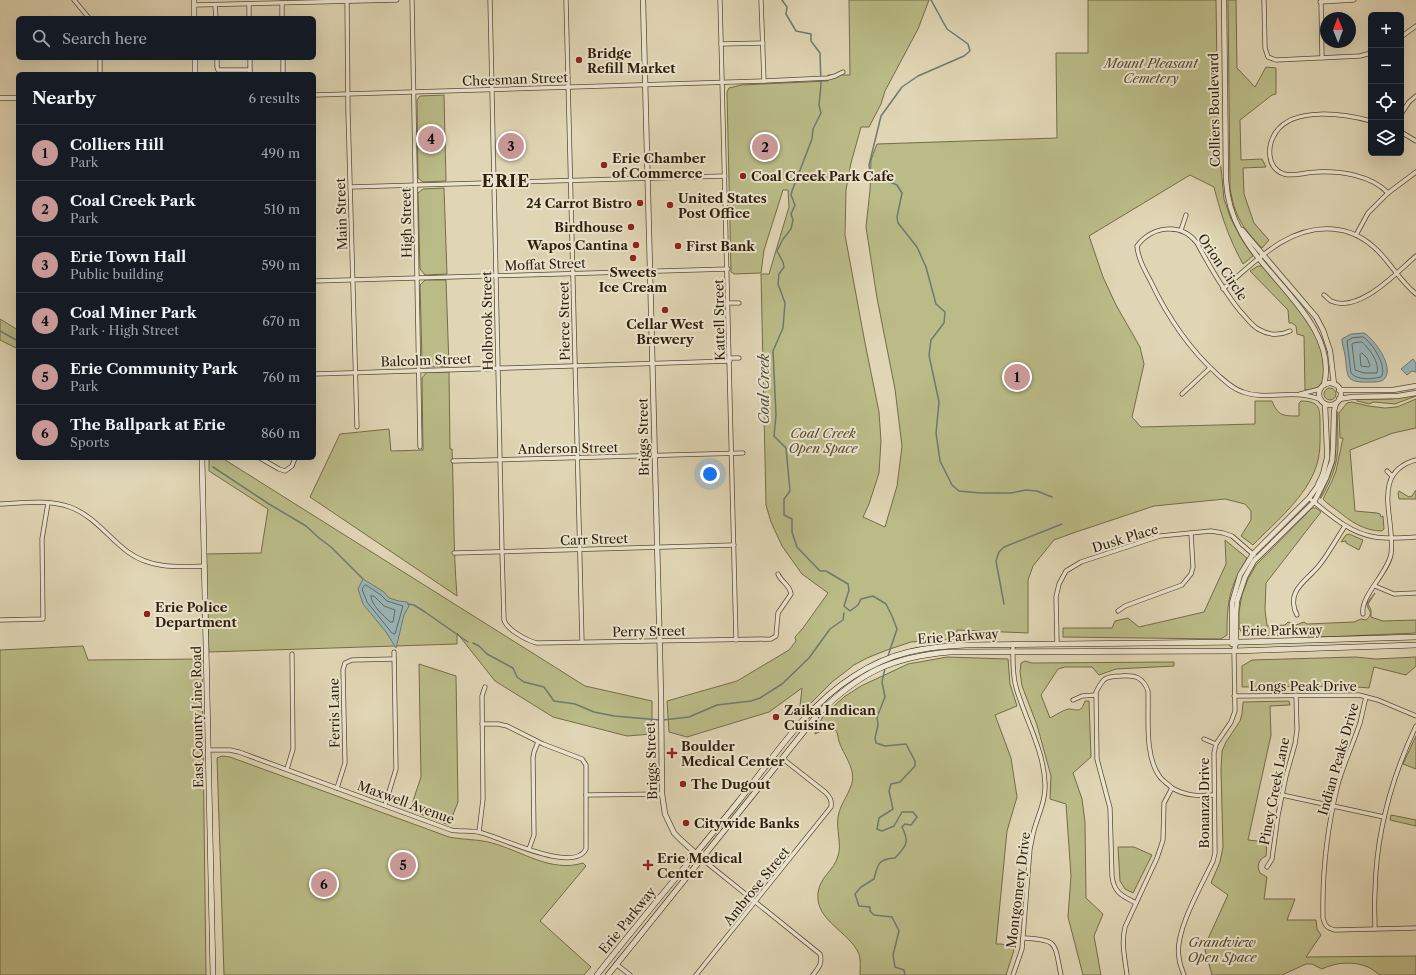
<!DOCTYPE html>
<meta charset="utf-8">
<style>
body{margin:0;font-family:"Libre Caslon Text",serif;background:#20242c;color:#f1f3f6}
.controls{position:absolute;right:12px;top:12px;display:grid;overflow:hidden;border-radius:6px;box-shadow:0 4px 16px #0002}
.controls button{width:36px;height:36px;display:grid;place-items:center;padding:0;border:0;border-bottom:1px solid #363941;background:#171b24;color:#f1f3f6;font:20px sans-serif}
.compass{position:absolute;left:1320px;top:12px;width:36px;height:36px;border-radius:50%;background:#171b24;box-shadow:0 4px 16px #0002;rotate:359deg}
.you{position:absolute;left:710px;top:474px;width:14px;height:14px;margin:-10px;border:3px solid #fff;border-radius:50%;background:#1a73e8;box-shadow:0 0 0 6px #1a73e833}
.badge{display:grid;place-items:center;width:26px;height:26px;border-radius:50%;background:#c59692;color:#111;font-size:13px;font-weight:700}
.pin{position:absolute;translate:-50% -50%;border:2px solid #fff;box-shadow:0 1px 4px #0006}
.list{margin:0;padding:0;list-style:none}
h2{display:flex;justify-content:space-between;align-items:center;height:52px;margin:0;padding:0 16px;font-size:17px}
h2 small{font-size:13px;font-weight:400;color:#9ea1a6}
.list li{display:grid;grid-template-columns:26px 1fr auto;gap:12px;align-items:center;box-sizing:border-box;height:56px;padding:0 16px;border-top:1px solid #363941}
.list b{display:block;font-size:15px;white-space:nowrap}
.list p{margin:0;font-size:13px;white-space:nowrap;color:#9ea1a6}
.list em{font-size:13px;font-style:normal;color:#9ea1a6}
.icon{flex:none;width:22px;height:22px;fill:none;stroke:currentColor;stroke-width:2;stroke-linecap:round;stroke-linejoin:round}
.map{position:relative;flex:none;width:1416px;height:975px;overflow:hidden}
.search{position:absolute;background:#171b24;box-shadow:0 4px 16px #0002;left:16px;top:16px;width:300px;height:44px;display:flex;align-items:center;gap:10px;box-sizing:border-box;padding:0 14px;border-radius:6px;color:#9ea1a6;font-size:15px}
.panel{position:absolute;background:#171b24;box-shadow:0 4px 16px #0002;left:16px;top:72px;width:300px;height:388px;border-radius:6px}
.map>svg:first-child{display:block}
</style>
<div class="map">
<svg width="1416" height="975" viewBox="0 0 1416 975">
<rect width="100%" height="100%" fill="#e0d5b4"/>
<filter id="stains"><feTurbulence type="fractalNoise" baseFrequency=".005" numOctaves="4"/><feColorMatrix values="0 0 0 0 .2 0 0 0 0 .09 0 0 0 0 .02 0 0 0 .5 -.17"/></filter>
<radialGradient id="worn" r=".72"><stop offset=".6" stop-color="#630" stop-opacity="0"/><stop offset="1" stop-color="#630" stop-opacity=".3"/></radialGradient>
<!-- green -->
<g fill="#babb87" stroke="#746c48">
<path d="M849 0H929L918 29 885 91 881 104 869 127H861L851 163 846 190 845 235 865 343 879 412 881 441 879 473 869 504 863 517 885 527 897 486 902 446 895 389 877 298 866 227 870 190 871 160 877 144 1057 138 1056 53H1088V0H1216L1218 136 1224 199 1231 219 1241 238 1253 256 1243 264C1229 239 1221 215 1214 187L1190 175 1089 236 1103 277 1116 305 1140 347 1144 364 1132 417 1141 427 1255 424V401H1272C1278 416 1283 416 1299 416V403L1301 401C1317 401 1320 406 1320 421 1320 435 1321 451 1317 464 1307 497 1276 521 1253 545L1241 536 1251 520V511L1245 504 1225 499 1154 506 1073 533 1054 540 1033 566 1028 580V633L957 630V639L911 642 887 650 867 658 854 665 832 682 805 709 800 706 802 688 769 712 687 737 669 732 667 701 737 681 789 650 796 641 795 637 803 628 828 593 802 574 782 546 771 522 766 505 761 274H769L789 207 788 190H783L764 250 761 273 734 274 731 272 727 92 729 88 741 85 828 81V75H850Z"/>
<path d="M1228 0H1236L1237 68 1255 87 1266 67 1276 68V94L1272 95 1240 120 1241 160 1262 159 1266 167 1243 168 1244 194 1254 223 1269 240 1262 248C1242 227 1235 217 1230 188Z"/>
<path d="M444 95 446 181 423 182 418 178 417 100 420 96Z"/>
<path d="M444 188 447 274 425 275 420 269 418 193 423 189Z"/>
<path d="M1258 266H1262C1286 295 1326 332 1324 372 1323 387 1318 389 1305 390L1304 336 1297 334 1296 326 1292 323H1289L1288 310 1250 271Z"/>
<path d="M425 280H446L449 366 426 367 422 361 420 285Z"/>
<path d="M0 319 18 330V349L0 340Z"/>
<path d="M427 372H449L450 449H452C454 498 453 547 457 596L310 497 340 434 389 429 391 451 423 450 422 378Z"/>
<circle cx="1330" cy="394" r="6"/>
<path d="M1416 395V396L1395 404 1374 402 1369 404 1357 401 1356 399H1392Z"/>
<path d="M1416 399V428L1393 433 1350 450 1355 511 1377 513 1380 514 1381 517 1383 516 1384 529 1382 531C1364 531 1350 521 1338 511 1333 507 1327 504 1323 499L1332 481 1336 471 1343 438H1340L1339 413 1347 403 1352 402 1368 406 1385 408 1397 407Z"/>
<path d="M1335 412H1338C1337 422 1338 433 1338 444 1338 464 1331 481 1321 498H1320C1325 486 1331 475 1334 463 1337 446 1336 429 1335 412Z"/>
<path d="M209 458H222L585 686 652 701V734L627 736 553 717 495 681 457 633V644L209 652 205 554 261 553 268 509 209 471Z"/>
<path d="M1416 490V499H1399L1398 493 1399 491 1409 497 1412 496Z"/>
<path d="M1312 508H1316L1321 512 1266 583 1265 610 1267 626 1285 625 1288 622 1296 625 1304 622 1307 624 1354 622 1361 619 1366 620C1375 612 1367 611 1367 603L1375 593 1368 604 1371 610V617L1383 621 1416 620V633L1325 637 1297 635 1244 636 1239 628V612L1242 595 1248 579 1256 565Z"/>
<path d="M1349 534 1363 540 1359 550 1346 543V541L1341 542 1346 535Z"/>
<path d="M1225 540 1247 558C1229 588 1227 601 1227 635L1221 639 1063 637V628H1112L1115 621 1128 618 1139 627 1204 612 1226 564Z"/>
<path d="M83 646 88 660 202 659 206 975H0V650Z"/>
<path d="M947 657 1008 659 1010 684 1017 706 995 715 1011 758 1017 797 1007 831 996 944H1002L1008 947 1016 944 1006 975H860C860 969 861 960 859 954 849 931 815 921 818 893 820 876 834 871 838 856 842 844 836 830 838 817 840 805 847 797 851 786 857 771 845 757 840 744 837 737 839 730 831 726L815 734 822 718 833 707 844 697 861 686 908 664Z"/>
<path d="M1355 657 1376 659 1416 657V666L1406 675 1374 667 1369 688 1346 686 1242 687V666L1252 660Z"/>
<path d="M1025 661 1032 663 1174 662V666L1116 669 1099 675 1092 667H1065L1058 669 1041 695 1050 718C1054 716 1065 709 1069 709 1078 709 1080 714 1085 701H1089L1091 757 1073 773 1082 799 1085 822 1086 898 1103 914 1094 936 1101 975H1083L1068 917 1071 876 1066 804 1050 799 1051 776 1037 725 1022 686 1020 672 1021 663Z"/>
<path d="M419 664 456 676 458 802 449 825 410 810 421 777Z"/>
<path d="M1289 701 1290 705 1270 706 1271 735 1248 840 1267 842 1266 856C1259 859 1256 866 1260 873L1267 877 1264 899H1295L1287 920H1316L1317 929 1321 935 1306 957 1416 956V975C1405 975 1393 975 1381 975 1377 974 1373 969 1368 967 1354 961 1336 962 1322 969L1312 964H1306L1282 975H1212L1205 950 1207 941 1228 895 1211 883 1220 862 1223 847 1221 770 1222 751 1226 742 1240 721 1242 714 1243 702Z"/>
<path d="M1416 736V769L1403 764Z"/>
<path d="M222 756 230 757 449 837C464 840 478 839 492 843 522 851 551 873 583 863L586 866 540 921 591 967 584 975H224L217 758Z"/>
<path d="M1391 815 1416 820V826L1390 820Z"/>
<path d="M1118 847H1134L1152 855 1133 893 1125 889 1120 881Z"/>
</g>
<!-- water -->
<g fill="#99b6b9" stroke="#6e7973">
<path d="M1364 333C1374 339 1394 366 1385 378 1383 382 1376 382 1371 382 1344 383 1348 377 1345 355 1344 349 1342 345 1342 339L1351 334Z"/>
<path d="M1413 359 1416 363V372L1412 371 1407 375 1401 369Z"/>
<path d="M363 579 384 592 389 598 399 601 407 602 409 606 404 615 396 648 386 632 363 604 358 589Z"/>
</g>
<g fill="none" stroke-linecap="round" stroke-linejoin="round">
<!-- shore -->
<g stroke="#646a62" stroke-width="1">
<path d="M1363 337C1372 342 1388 367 1381 377 1372 379 1358 381 1351 373L1347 341 1352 338Z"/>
<path d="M1362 342C1369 348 1380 363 1377 373H1364L1355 370 1352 344 1354 343Z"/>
<path d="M1362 353 1367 358 1370 365 1369 367 1361 366 1360 355Z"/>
<path d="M366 585 381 595 387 601 403 606 395 634 392 633 367 602 362 589 364 586Z"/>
<path d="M371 596H374L384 606 395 610 393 622H390C384 616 371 605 371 596Z"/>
</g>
<!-- stream -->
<g stroke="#6e7973" stroke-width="1.5">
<path d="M782 0 787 7 786 14 796 31 811 34V41L820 53 821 84 819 105 821 113 813 129 812 139 792 191 791 195 795 205 791 214 793 220 791 229 783 239 777 251 783 262 784 267 779 274 778 284 785 303 783 328 773 351 776 415 774 436 786 448 790 491 784 499V515L792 519V532L797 547 820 571H826L848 584 849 590 844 606 850 611 858 605 861 599 873 596 886 604 892 616 897 629 888 656"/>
<path d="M931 0 947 29 968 44 970 51 964 56 918 76 902 87 881 116 869 165 870 172 875 176 897 185 902 193 897 217 898 223 917 247 926 267 936 304 945 312 944 323 931 340 929 355 939 402 936 433 940 461 952 485 959 491 980 493H1011L1026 490 1037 491 1052 497"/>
<path d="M0 331 18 341"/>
<path d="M213 467 269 504 306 526 319 538 331 547 363 579"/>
<path d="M408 604 414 605 425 612 468 642"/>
<path d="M1004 604 996 561 999 552 1004 547 1062 524"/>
<path d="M473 643 479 646 487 654 513 668 517 677 524 682 544 687 554 701 575 704 594 712 614 716 660 720"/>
<path d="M885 668 882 682 885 697 877 717 878 725 875 738 876 743 885 746 906 744 915 761V766L900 782 891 784 889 791 893 809 879 818 877 829 882 831 894 826 902 812H913L917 817 911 825 905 824 902 827C910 843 906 846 895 858 878 859 878 864 874 879L861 887 855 894 859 906 870 907V911L874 915 892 917 899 931 893 955 895 967 904 970 905 975"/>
<path d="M663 720 689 717 717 705 751 701 760 698 782 684 809 658 830 629 843 620 844 613"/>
</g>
<defs>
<g id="minor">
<path d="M74 0 89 18"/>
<path d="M412 0 420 447"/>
<path d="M490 0 502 552 504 620C507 630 528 641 537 643L771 639 776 636 778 613 791 594C790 585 781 582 778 574"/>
<path d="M566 0 582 642"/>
<path d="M720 0 736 640"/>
<path d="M761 0 764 81"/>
<path d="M1264 0 1265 48 1268 57 1276 60 1360 56 1371 53"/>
<path d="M1321 0 1322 58"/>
<path d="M347 1 348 112 357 427"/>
<path d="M1320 2 1354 0"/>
<path d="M282 3V18"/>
<path d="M249 4V18"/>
<path d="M194 5 397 0"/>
<path d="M215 5 216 18"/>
<path d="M1401 37 1416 26"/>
<path d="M721 44 763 43"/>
<path d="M100 58V74"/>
<path d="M217 58V67L218 70H250"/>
<path d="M250 58V74"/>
<path d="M283 58V74"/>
<path d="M314 95 764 81 828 78 835 76 843 72"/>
<path d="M1401 114 1409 102 1416 96"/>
<path d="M1371 121C1345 114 1294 106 1276 132 1267 145 1266 168 1284 174 1294 177 1306 172 1317 172 1341 171 1371 175 1388 193"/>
<path d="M1401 132 1416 141"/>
<path d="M350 187 725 176"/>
<path d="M1181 230 1186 215"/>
<path d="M1356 235 1368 213 1388 193 1416 172"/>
<path d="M314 281 728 269"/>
<path d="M1223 289C1255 262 1287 226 1332 229 1350 230 1365 238 1378 251 1391 264 1401 282 1416 294"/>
<path d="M1324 295C1326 296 1329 300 1331 301 1359 314 1397 272 1416 256"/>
<path d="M729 303H739"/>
<path d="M1290 331C1279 336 1268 335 1258 329 1251 325 1246 317 1240 311 1223 290 1210 267 1197 243 1181 222 1152 226 1137 246 1138 258 1144 269 1150 280 1167 316 1188 348 1218 375 1226 382 1233 389 1243 392 1266 401 1295 388 1321 400"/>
<path d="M730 358H739"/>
<path d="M314 374 730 361"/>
<path d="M1182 394 1210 368"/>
<path d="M1300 394 1320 389"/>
<path d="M260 458 279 469 285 471 292 466 295 458"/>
<path d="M453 461 743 453"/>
<path d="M1387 471 1392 476"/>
<path d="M1309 498C1329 514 1349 533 1375 537 1388 539 1403 538 1416 537"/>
<path d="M0 504C23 503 48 499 70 507 94 516 108 537 128 552 151 569 178 567 205 566"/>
<path d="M454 553 734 545"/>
<path d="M1375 586 1394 594 1416 593"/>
<path d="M1118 611 1125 606 1182 585 1191 574 1193 567 1191 533"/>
<path d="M1363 614C1360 596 1388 573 1391 554 1396 520 1369 473 1416 460"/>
<path d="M1297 615C1284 590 1309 580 1321 563 1330 551 1337 538 1345 526"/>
<path d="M0 620 43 619 42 539 48 503"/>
<path d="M1057 643 1056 597 1059 584 1066 571 1081 562 1160 536 1211 531 1223 533 1232 536 1254 555"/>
<path d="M1234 696 1359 695 1378 700 1416 716"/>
<path d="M1366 697C1364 705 1362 715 1360 723 1353 744 1344 763 1338 784 1327 828 1322 872 1323 918 1325 926 1327 928 1335 930L1416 928"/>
<path d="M1073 700 1082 696 1096 695"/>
<path d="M1204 739 1216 744"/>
<path d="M208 750H230L239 752 451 830C461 832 472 830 482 833 502 838 574 874 586 849V765L582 759 543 744 507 726 498 724H482"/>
<path d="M287 769 293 749 292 654"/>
<path d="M337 788 345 763 343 670 345 663 352 660 394 659"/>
<path d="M586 795 662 794"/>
<path d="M1282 795 1384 817"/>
<path d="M385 805 396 769 394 652"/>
<path d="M479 832 483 799 482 696 485 687"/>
<path d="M529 849 534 835 533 758 534 752 538 742"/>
<path d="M702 859 820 954C823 964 818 968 813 975"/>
<path d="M1267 867 1272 859 1278 815 1286 776 1295 744 1297 730 1296 695"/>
<path d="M1136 903C1122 896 1114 893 1112 876L1110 808 1097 759 1096 692C1099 687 1101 682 1105 679 1110 676 1115 676 1121 676 1135 675 1143 677 1148 691 1149 717 1144 756 1160 777 1163 781 1168 784 1172 788"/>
<path d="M1375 929C1375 917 1374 904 1375 892 1376 834 1391 779 1416 726"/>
<path d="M1023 938C1059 940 1054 942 1061 975"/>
<path d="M616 964 630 975"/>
<path d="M696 975 831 807C832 800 830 797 825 792L783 759"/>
<path d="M1013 975 1022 949 1030 849C1031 844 1032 839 1033 834 1037 817 1046 801 1045 784 1044 750 1025 719 1016 687 1012 673 1013 658 1013 644"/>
<path d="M1127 975C1125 959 1121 943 1125 927L1157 858 1163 840 1164 803 1172 788C1186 796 1198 796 1214 795"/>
<path d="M1184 975C1182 969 1179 963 1179 957 1174 932 1202 885 1213 861L1215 853 1214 753 1216 744 1231 722 1235 711 1234 651"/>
</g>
<g id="tertiary">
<path d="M643 0 661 695 662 794 665 814 674 833 681 840 702 859"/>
<path d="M1224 0 1226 180C1227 198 1232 216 1241 232 1266 280 1339 326 1324 385"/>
<path d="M0 98H18"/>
<path d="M1242 230 1316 317 1323 330 1330 351 1334 384"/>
<circle cx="1330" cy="394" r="11"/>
<path d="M1339 390H1393L1416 386"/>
<path d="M1339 399 1352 397 1398 396 1416 393"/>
<path d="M1232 644V603L1240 575 1253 554 1309 498 1317 487 1323 474 1327 458V449L1325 404"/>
<path d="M1234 651 1236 642V613L1237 601 1245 577 1254 561 1314 502 1326 478 1332 461 1333 449 1334 411 1336 403"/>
</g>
<g id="secondary">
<path d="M194 0V18"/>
<path d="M195 58V74"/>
<path d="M202 458 213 975"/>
<path d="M597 975C643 917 691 860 738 802 773 758 806 706 854 676 891 652 923 647 966 645L1242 642 1416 637"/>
<path d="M608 975 818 714C860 672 892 657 950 652L1234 651 1416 645"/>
</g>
</defs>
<!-- minor casing -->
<use href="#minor" stroke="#5a4c34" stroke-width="5"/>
<!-- tertiary casing -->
<use href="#tertiary" stroke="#5a4c34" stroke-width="6"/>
<!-- secondary casing -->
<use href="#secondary" stroke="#2e1e0a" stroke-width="6"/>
<!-- minor -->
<use href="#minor" stroke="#ebe4ce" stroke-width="3.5"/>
<!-- tertiary -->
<use href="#tertiary" stroke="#ebe4ce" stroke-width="4.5"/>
<!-- secondary -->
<use href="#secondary" stroke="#ebe4ce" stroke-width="5"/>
</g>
<!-- markers -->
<g fill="#8f2418" stroke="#ebe4ce" stroke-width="1.5">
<circle cx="579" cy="60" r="4"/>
<circle cx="604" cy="165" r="4"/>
<circle cx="743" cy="176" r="4"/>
<circle cx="640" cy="203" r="4"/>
<circle cx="670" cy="205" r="4"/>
<circle cx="631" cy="227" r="4"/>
<circle cx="636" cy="245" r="4"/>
<circle cx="678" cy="246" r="4"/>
<circle cx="633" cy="258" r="4"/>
<circle cx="665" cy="310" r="4"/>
<circle cx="147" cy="614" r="4"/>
<circle cx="776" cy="717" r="4"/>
<path d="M670 747h4v4h4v4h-4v4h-4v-4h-4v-4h4z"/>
<circle cx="683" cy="784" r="4"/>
<circle cx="686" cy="823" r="4"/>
<path d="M646 859h4v4h4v4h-4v4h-4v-4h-4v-4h4z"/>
</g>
<g text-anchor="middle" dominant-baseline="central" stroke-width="4" stroke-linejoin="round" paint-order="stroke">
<!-- poi labels -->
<g font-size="13" font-weight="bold" fill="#2e1e0a" stroke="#ebe4ce" text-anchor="start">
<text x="587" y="53">Bridge<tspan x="587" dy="15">Refill Market</tspan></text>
<text x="612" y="158">Erie Chamber<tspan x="612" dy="15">of Commerce</tspan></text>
<text x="751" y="176">Coal Creek Park Cafe</text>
<text x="678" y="198">United States<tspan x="678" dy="15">Post Office</tspan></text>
<text x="632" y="203" text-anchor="end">24 Carrot Bistro</text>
<text x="623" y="227" text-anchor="end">Birdhouse</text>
<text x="628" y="245" text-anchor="end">Wapos Cantina</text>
<text x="686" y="246">First Bank</text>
<text x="633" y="272" text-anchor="middle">Sweets<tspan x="633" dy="15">Ice Cream</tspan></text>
<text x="665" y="324" text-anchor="middle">Cellar West<tspan x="665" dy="15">Brewery</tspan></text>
<text x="155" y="607">Erie Police<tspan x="155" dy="15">Department</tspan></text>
<text x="784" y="710">Zaika Indican<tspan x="784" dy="15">Cuisine</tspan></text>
<text x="681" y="746">Boulder<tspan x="681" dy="15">Medical Center</tspan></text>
<text x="691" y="784">The Dugout</text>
<text x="694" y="823">Citywide Banks</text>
<text x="657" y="858">Erie Medical<tspan x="657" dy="15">Center</tspan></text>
</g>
<!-- park labels -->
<g font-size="13" font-style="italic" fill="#584d30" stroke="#ebe4ce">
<text x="1151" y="63">Mount Pleasant<tspan x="1151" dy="15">Cemetery</tspan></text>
<text x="823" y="433">Coal Creek<tspan x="823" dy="15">Open Space</tspan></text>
<text x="1222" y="942">Grandview<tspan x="1222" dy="15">Open Space</tspan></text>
</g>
<!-- street labels -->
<g font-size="13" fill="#2e1e0a" stroke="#ebe4ce">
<text transform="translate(515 79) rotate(-2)">Cheesman Street</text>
<text transform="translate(1214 110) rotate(-91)">Colliers Boulevard</text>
<text transform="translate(341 214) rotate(-92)">Main Street</text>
<text transform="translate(406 223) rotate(-91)">High Street</text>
<text transform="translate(545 264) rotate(-2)">Moffat Street</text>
<text transform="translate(1223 267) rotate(56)">Orion Circle</text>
<text transform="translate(719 320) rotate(-91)">Kattell Street</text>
<text transform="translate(487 321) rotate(-91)">Holbrook Street</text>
<text transform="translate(564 321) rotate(-91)">Pierce Street</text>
<text transform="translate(426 360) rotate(-2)">Balcolm Street</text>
<text transform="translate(643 437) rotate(-91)">Briggs Street</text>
<text transform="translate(568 448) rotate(-1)">Anderson Street</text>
<text transform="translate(1125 538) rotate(-17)">Dusk Place</text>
<text transform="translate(594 539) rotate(-2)">Carr Street</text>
<text transform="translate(1282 630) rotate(-1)">Erie Parkway</text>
<text transform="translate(649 631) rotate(-1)">Perry Street</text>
<text transform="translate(958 636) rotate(-4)">Erie Parkway</text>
<text x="1303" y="686">Longs Peak Drive</text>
<text transform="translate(334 713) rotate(-91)">Ferris Lane</text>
<text transform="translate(197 717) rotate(-91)">East County Line Road</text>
<text transform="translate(1338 759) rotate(-74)">Indian Peaks Drive</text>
<text transform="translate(651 761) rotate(-92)">Briggs Street</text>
<text transform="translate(1274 791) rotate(-79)">Piney Creek Lane</text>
<text transform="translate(406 802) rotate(20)">Maxwell Avenue</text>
<text transform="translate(1204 803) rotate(-90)">Bonanza Drive</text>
<text transform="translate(756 886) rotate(-51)">Ambrose Street</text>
<text transform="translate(1018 890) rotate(-83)">Montgomery Drive</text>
<text transform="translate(627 920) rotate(-51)">Erie Parkway</text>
</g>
<!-- water labels -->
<g font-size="14" font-style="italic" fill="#4e4c3f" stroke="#ebe4ce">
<text transform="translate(764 389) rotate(-90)">Coal Creek</text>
</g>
<!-- district labels -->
<g font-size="17" font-weight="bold" letter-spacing="1" fill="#2e1e0a" stroke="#ebe4ce">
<text x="506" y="181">ERIE</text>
</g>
</g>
<rect width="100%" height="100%" filter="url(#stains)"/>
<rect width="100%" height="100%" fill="url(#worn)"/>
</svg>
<div class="controls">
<button>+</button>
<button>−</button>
<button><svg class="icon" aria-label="locate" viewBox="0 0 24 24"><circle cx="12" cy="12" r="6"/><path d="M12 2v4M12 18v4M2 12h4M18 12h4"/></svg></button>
<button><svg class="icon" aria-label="layers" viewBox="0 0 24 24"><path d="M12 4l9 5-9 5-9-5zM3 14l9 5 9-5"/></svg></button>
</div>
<svg class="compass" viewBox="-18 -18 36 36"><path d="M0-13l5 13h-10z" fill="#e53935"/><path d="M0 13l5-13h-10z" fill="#9ea1a6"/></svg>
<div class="you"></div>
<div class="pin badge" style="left:1017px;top:377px">1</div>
<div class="pin badge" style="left:765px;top:147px">2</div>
<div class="pin badge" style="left:511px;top:146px">3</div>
<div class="pin badge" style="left:431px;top:139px">4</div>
<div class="pin badge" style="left:403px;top:865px">5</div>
<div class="pin badge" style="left:324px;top:884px">6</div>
<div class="search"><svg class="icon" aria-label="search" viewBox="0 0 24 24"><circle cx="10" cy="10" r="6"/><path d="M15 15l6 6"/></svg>Search here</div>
<section class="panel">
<h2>Nearby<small>6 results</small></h2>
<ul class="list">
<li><span class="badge">1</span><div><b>Colliers Hill</b><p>Park</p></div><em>490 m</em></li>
<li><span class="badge">2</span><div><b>Coal Creek Park</b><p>Park</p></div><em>510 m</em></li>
<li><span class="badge">3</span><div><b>Erie Town Hall</b><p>Public building</p></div><em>590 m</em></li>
<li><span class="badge">4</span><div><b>Coal Miner Park</b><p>Park · High Street</p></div><em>670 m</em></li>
<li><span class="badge">5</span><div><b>Erie Community Park</b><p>Park</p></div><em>760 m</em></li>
<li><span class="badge">6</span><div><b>The Ballpark at Erie</b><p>Sports</p></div><em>860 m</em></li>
</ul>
</section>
</div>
